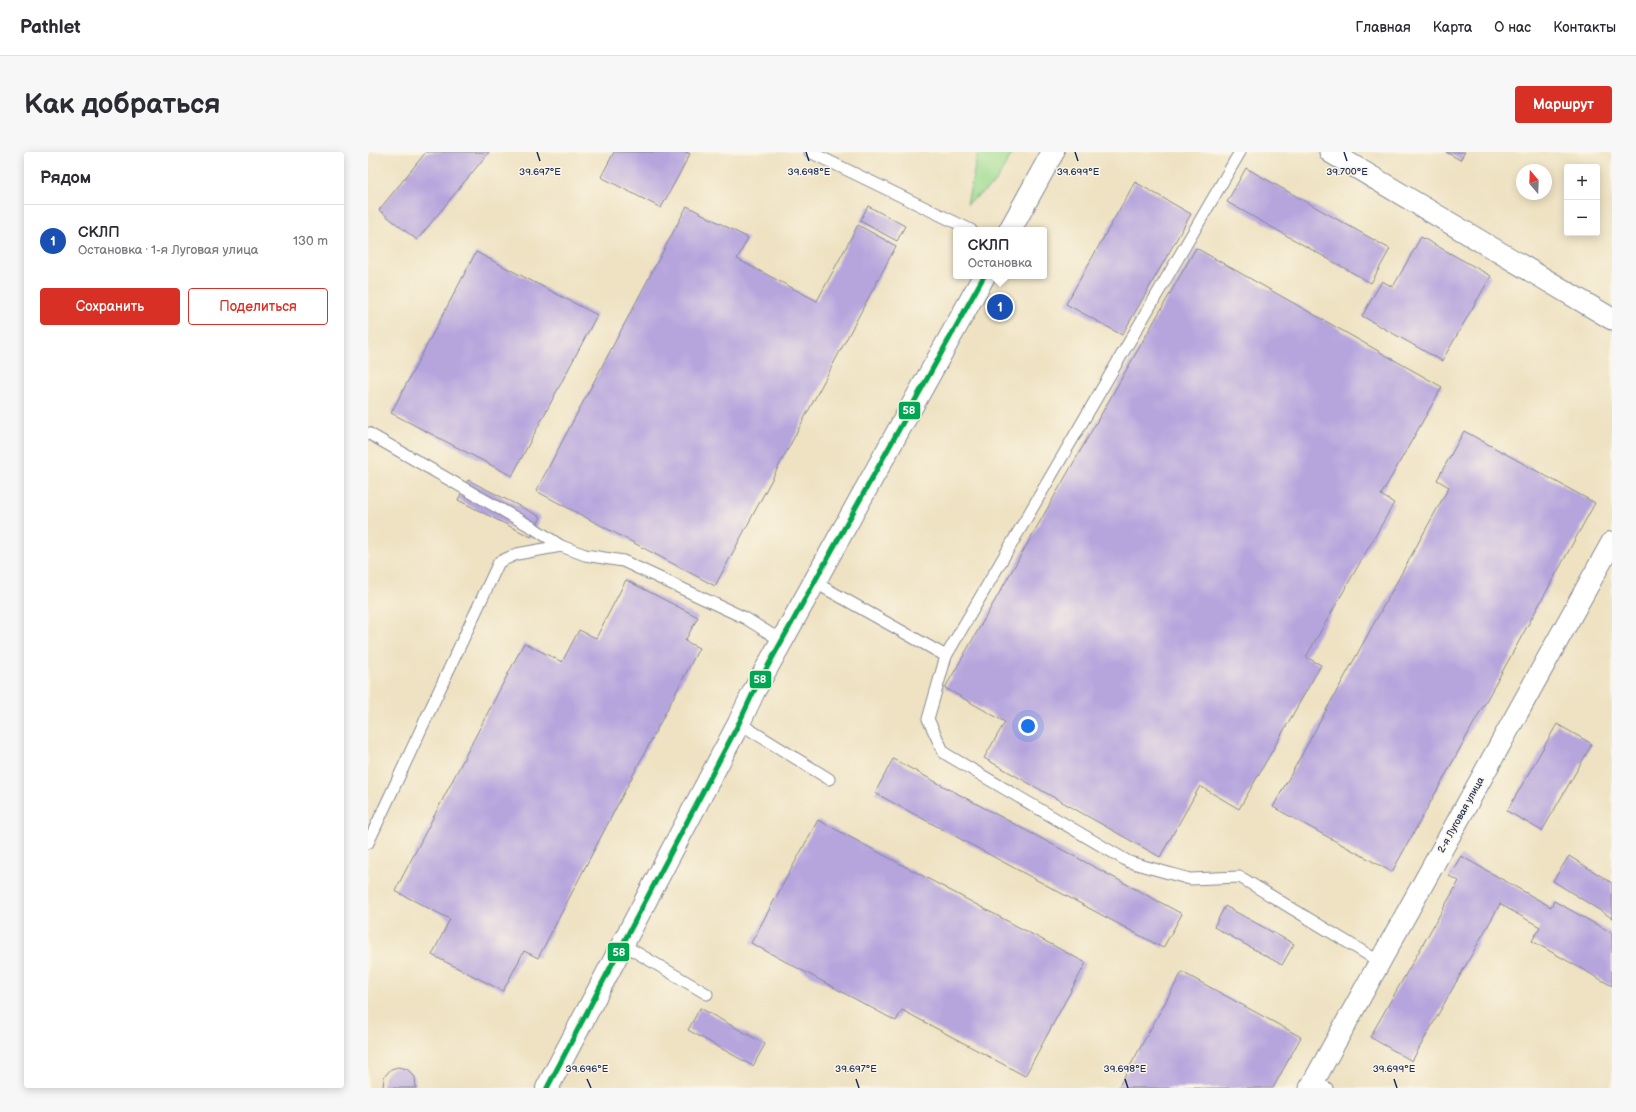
<!DOCTYPE html>
<html lang="ru">
<meta charset="utf-8">
<style>
body{margin:0;font-family:"Balsamiq Sans",sans-serif;background:#f7f7f7;color:#2b2b33}
.controls{position:absolute;right:12px;top:12px;display:grid;overflow:hidden;border-radius:4px;box-shadow:0 2px 10px #0003}
.controls button{width:36px;height:36px;display:grid;place-items:center;padding:0;border:0;border-bottom:1px solid #e1e1e2;background:#fff;color:#2b2b33;font:20px sans-serif}
.compass{position:absolute;left:1148px;top:12px;width:36px;height:36px;border-radius:50%;background:#fff;box-shadow:0 2px 10px #0003;rotate:341deg}
.you{position:absolute;left:660px;top:574px;width:14px;height:14px;margin:-10px;border:3px solid #fff;border-radius:50%;background:#1a73e8;box-shadow:0 0 0 6px #1a73e833}
.badge{display:grid;place-items:center;width:26px;height:26px;border-radius:50%;background:#d93025;color:#fff;font-size:13px;font-weight:700}
.pin{position:absolute;translate:-50% -50%;border:2px solid #fff;box-shadow:0 1px 4px #0006}
.popup{position:absolute;left:585px;top:75px;width:94px;height:52px;box-sizing:border-box;display:grid;place-content:center;border-radius:4px;background:#fff;filter:drop-shadow(0 1px 3px #0005);font-size:13px;white-space:nowrap;color:#7c7c81}
.popup b{font-size:15px;color:#2b2b33}
.popup::after{content:'';position:absolute;left:50%;top:100%;margin-left:-8px;border:8px solid transparent;border-top-color:#fff}
.list{margin:0;padding:0;list-style:none}
h2{display:flex;justify-content:space-between;align-items:center;height:52px;margin:0;padding:0 16px;font-size:17px}
h2 small{font-size:13px;font-weight:400;color:#7c7c81}
.list li{display:grid;grid-template-columns:26px 1fr auto;gap:12px;align-items:center;box-sizing:border-box;height:72px;padding:0 16px;border-top:1px solid #e1e1e2}
.list b{display:block;font-size:15px;white-space:nowrap}
.list p{margin:0;font-size:13px;white-space:nowrap;color:#7c7c81}
.list em{font-size:13px;font-style:normal;color:#7c7c81}
.actions{display:flex;gap:8px;padding:12px 16px}
.actions a{flex:1;padding:9px 0;border:1px solid #d93025;border-radius:4px;text-align:center;font-size:14px;color:#d93025}
.actions .main{background:#d93025;color:#fff}
.map{position:relative;flex:none;width:1244px;height:936px;overflow:hidden;border-radius:4px}
header{display:flex;align-items:center;gap:24px;box-sizing:border-box;height:56px;padding:0 20px;background:#fff;border-bottom:1px solid #e1e1e2}
header strong{font-size:19px}
nav{display:flex;gap:22px;margin-inline-start:auto;font-size:14px}
.intro{display:flex;align-items:center;justify-content:space-between;box-sizing:border-box;height:96px;padding:0 24px}
h1{margin:0;font-size:28px}
.button{padding:10px 18px;border-radius:4px;background:#d93025;color:#fff;font-size:14px;font-weight:700}
main{display:flex;gap:24px;padding:0 24px}
aside{flex:1;background:#fff;border-radius:4px;box-shadow:0 2px 10px #0003}
.map>svg:first-child{display:block}
</style>
<header>
<strong>Pathlet</strong>
<nav><a>Главная</a><a>Карта</a><a>О нас</a><a>Контакты</a></nav>
</header>
<div class="intro"><h1>Как добраться</h1><a class="button">Маршрут</a></div>
<main>
<aside>
<h2>Рядом<small></small></h2>
<ul class="list">
<li><span class="badge" style="background:#1a4fb4">1</span><div><b>СКЛП</b><p>Остановка · 1-я Луговая улица</p></div><em>130 m</em></li>
</ul>
<div class="actions"><a class="main">Сохранить</a><a>Поделиться</a></div>
</aside>
<div class="map">
<svg width="1244" height="936" viewBox="0 0 1244 936">
<rect width="100%" height="100%" fill="#fcf5e5"/>
<filter id="ink" filterUnits="userSpaceOnUse"><feTurbulence type="fractalNoise" baseFrequency=".025" numOctaves="2"/><feDisplacementMap in="SourceGraphic" scale="8" xChannelSelector="R" yChannelSelector="G"/><feConvolveMatrix kernelMatrix="1 2 1 2 8 2 1 2 1" color-interpolation-filters="sRGB"/></filter>
<filter id="wash" filterUnits="userSpaceOnUse"><feTurbulence type="fractalNoise" baseFrequency=".012" numOctaves="4" result="noise"/><feDisplacementMap in="SourceGraphic" scale="16" xChannelSelector="R" yChannelSelector="G"/><feGaussianBlur stdDeviation="0.9" result="paint"/><feColorMatrix in="noise" values="0 0 0 0 0 0 0 0 0 0 0 0 0 0 0 0 0 1.4 0 .05"/><feComposite in="paint" operator="in"/></filter>
<g filter="url(#wash)">
<rect width="100%" height="100%" fill="#eee2c2"/>
<!-- green -->
<path fill="#9ddb90" stroke="#5c8577" d="M610 0H645L627 31 599 52Z"/>
<g id="blocks">
<!-- building -->
<g fill="#b6a4dd">
<path d="M58 0H121L49 88 11 58Z"/>
<path d="M246 0H318L322 2 293 56 233 25Z"/>
<path d="M1078 0H1097L1092 8Z"/>
<path d="M878 16 1022 97 1003 131 859 50Z"/>
<path d="M767 30 823 62 754 183 698 152Z"/>
<path d="M319 54 380 86 369 107 449 149 490 73 528 94 347 434 168 339Z"/>
<path d="M500 54 537 74 529 89 492 69Z"/>
<path d="M1053 85 1123 124 1074 209 994 164 1014 129 1025 135Z"/>
<path d="M828 96 1074 235 1013 343 1026 351 938 505 953 513 871 657 832 634 792 705 616 606 637 570 577 536Z"/>
<path d="M108 100 229 163 144 324 23 261Z"/>
<path d="M1096 279 1227 351 1024 720 905 655 1081 335 1069 328Z"/>
<path d="M100 328 173 365 163 385 90 348Z"/>
<path d="M258 428 330 465 317 489 331 496 170 806 156 799 135 839 64 803 82 767 27 739 156 491 194 510 211 478 228 486Z"/>
<path d="M1189 572 1224 592 1174 679 1139 659Z"/>
<path d="M525 607 814 762 795 796 507 641Z"/>
<path d="M450 668 718 811 657 924 534 858 528 869 383 791Z"/>
<path d="M1093 704 1183 755 1186 749 1244 781V834L1164 789 1172 775 1132 752 1044 909 1002 885 1091 729 1081 724Z"/>
<path d="M1201 704 1244 731V766L1185 729Z"/>
<path d="M857 754 926 792 914 813 846 775Z"/>
<path d="M814 820 933 885 905 936H750Z"/>
<path d="M332 856 397 892 385 914 320 878Z"/>
<path d="M30 915 39 917 47 925 48 936H15L16 925 23 917Z"/>
</g>
</g>
</g>
<g filter="url(#ink)">
<use href="#blocks" fill-opacity="0" stroke="#848890" stroke-width="1"/>
<g fill="none" stroke-linecap="round" stroke-linejoin="round">
<defs>
<g id="service">
<path d="M442 0 603 78"/>
<path d="M872 0 578 504 560 567 576 601 761 710 822 727 872 725 1012 810"/>
<path d="M0 281 167 377 193 394"/>
<path d="M446 430 578 504"/>
<path d="M371 571 461 627"/>
<path d="M0 691 131 410 149 402 193 394 217 403 255 409 377 466 414 489"/>
<path d="M254 792 339 842"/>
<path d="M945 930 959 936"/>
</g>
<g id="minor">
<path d="M962 0 1244 167"/>
<path d="M942 936 1244 390"/>
</g>
<g id="secondary">
<path d="M642 78 685 0"/>
<path d="M179 936 371 571 386 539 616 124"/>
</g>
</defs>
<!-- service casing -->
<use href="#service" stroke="#848890" stroke-width="13"/>
<!-- minor casing -->
<use href="#minor" stroke="#848890" stroke-width="23"/>
<!-- secondary casing -->
<use href="#secondary" stroke="#848890" stroke-width="24"/>
<!-- service -->
<use href="#service" stroke="#fff" stroke-width="11"/>
<!-- minor -->
<use href="#minor" stroke="#fff" stroke-width="21"/>
<!-- secondary -->
<use href="#secondary" stroke="#fff" stroke-width="22"/>
<defs>
<path id="bus-1" d="M179 936 371 571 386 539 616 124"/>
</defs>
<!-- bus-1 casing -->
<use href="#bus-1" stroke="#fcf5e5" stroke-width="8"/>
<!-- bus-1 -->
<use href="#bus-1" stroke="#00a651" stroke-width="5"/>
</g>
</g>
<!-- ticks -->
<path fill="none" stroke="#1b2f5e" stroke-width="1.5" d="M169 0 172 9M438 0 441 9M707 0 710 9M976 0 979 9M219 927 223 936M488 927 491 936M757 927 760 936M1026 927 1029 936"/>
<g text-anchor="middle" dominant-baseline="central" stroke-width="3" stroke-linejoin="round" paint-order="stroke">
<!-- street labels -->
<g font-size="10" fill="#1b2f5e" stroke="#fcf5e5">
<text transform="translate(1093 663) rotate(-61)">2-я Луговая улица</text>
</g>
</g>
<g font-size="10" text-anchor="middle" fill="#1b2f5e" stroke="#fcf5e5" stroke-width="3" stroke-linejoin="round" paint-order="stroke">
<text x="172" y="23">39.697°E</text>
<text x="441" y="23">39.698°E</text>
<text x="710" y="23">39.699°E</text>
<text x="979" y="23">39.700°E</text>
<text x="219" y="920">39.696°E</text>
<text x="488" y="920">39.697°E</text>
<text x="757" y="920">39.698°E</text>
<text x="1026" y="920">39.699°E</text>
</g>
<g stroke="#fcf5e5" stroke-width="1.5">
<rect x="530" y="249" width="23" height="19" rx="4" fill="#00a651"/>
<rect x="381" y="518" width="23" height="19" rx="4" fill="#00a651"/>
<rect x="239" y="790" width="23" height="20" rx="4" fill="#00a651"/>
</g>
<g font-size="11" text-anchor="middle" font-weight="bold" fill="#fff">
<text x="541" y="262">58</text>
<text x="392" y="531">58</text>
<text x="251" y="804">58</text>
</g>
</svg>
<div class="controls">
<button>+</button>
<button>−</button>
</div>
<svg class="compass" viewBox="-18 -18 36 36"><path d="M0-13l5 13h-10z" fill="#e53935"/><path d="M0 13l5-13h-10z" fill="#7c7c81"/></svg>
<div class="you"></div>
<div class="pin badge" style="left:632px;top:155px;background:#1a4fb4">1</div>
<div class="popup"><b>СКЛП</b>Остановка</div>
</div>
</main>
